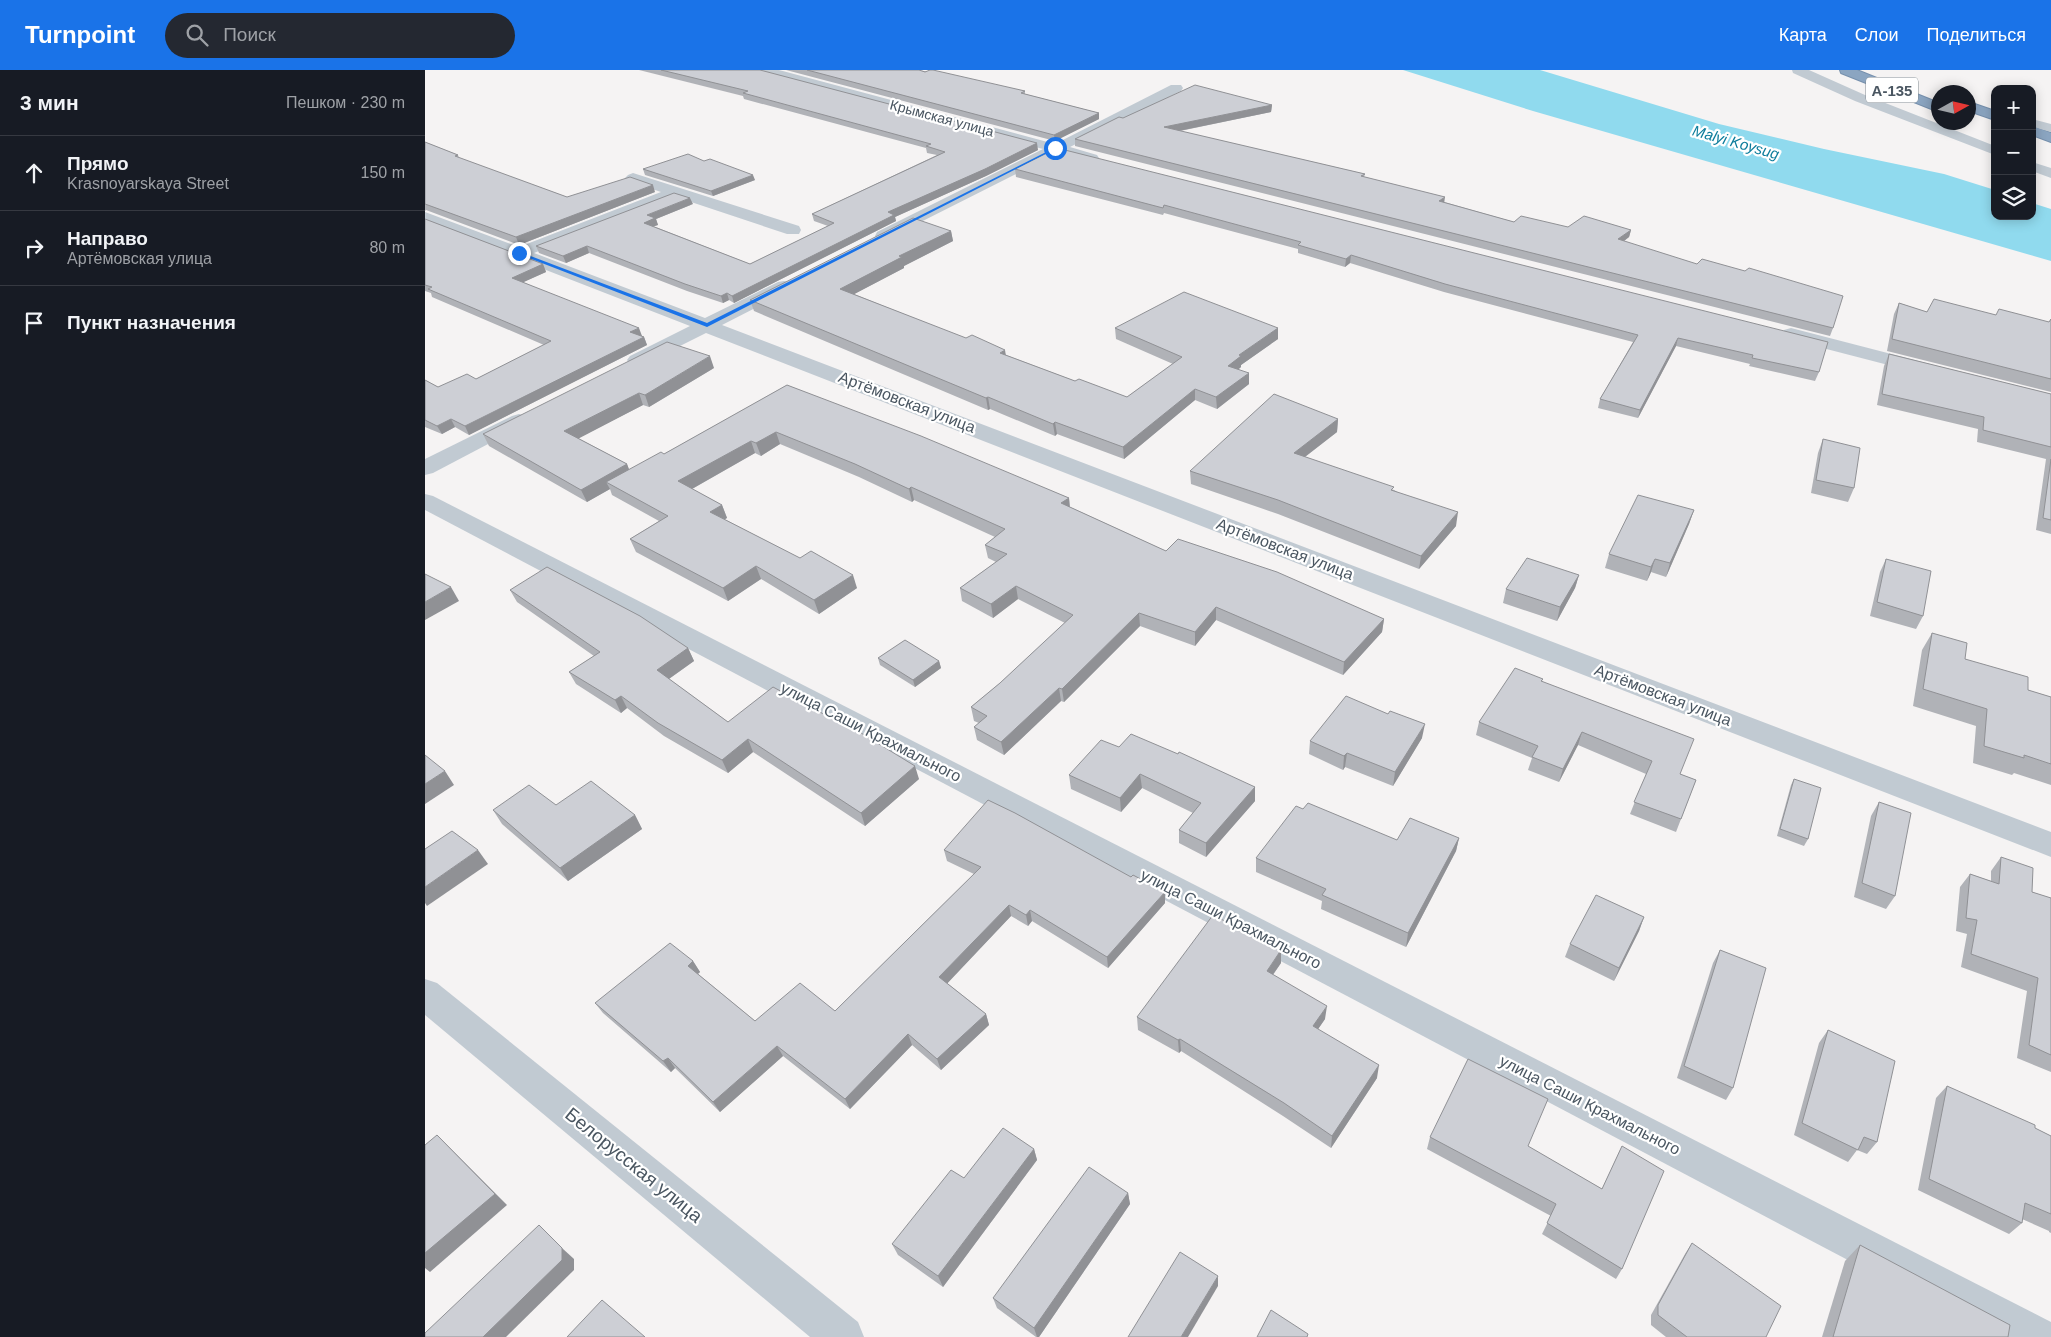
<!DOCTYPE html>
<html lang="ru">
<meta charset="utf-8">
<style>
body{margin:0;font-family:Arial,sans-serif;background:#242831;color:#f1f3f6}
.controls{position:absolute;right:15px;top:15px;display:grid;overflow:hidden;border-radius:10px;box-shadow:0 2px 12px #0003}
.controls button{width:45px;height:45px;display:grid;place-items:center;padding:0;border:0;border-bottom:1px solid #363941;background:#171b24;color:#f1f3f6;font:25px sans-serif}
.compass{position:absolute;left:1506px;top:15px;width:45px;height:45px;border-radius:50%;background:#171b24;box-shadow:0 2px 12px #0003;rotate:82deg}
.stop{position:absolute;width:15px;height:15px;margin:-11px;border:4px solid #1a73e8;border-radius:50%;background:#fff}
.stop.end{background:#1a73e8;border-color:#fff;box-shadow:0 1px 5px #0008}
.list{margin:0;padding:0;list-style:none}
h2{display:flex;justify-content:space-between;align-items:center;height:65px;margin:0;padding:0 20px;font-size:21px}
h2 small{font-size:16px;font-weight:400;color:#9ea1a6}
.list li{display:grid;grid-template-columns:32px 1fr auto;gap:15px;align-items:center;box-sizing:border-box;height:75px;padding:0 20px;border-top:1px solid #363941}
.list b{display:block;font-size:19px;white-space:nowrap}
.list p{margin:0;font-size:16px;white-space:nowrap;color:#9ea1a6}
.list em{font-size:16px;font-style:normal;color:#9ea1a6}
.icon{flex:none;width:28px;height:28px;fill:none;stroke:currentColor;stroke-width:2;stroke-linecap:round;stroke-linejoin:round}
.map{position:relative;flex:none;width:1626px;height:1267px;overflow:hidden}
header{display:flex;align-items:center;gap:30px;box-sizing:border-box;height:70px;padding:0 25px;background:#1a73e8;color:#fff}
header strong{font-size:24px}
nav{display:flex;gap:28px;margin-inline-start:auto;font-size:18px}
.search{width:350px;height:45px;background:#242831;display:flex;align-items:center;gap:12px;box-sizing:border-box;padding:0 18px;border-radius:28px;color:#9ea1a6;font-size:19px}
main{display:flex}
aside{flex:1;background:#171b24}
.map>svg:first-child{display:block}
</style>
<header>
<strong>Turnpoint</strong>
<div class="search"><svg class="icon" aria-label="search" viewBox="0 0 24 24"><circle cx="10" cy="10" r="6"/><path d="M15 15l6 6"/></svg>Поиск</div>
<nav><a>Карта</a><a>Слои</a><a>Поделиться</a></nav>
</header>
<main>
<aside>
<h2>3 мин<small>Пешком · 230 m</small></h2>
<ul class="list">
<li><svg class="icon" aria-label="ahead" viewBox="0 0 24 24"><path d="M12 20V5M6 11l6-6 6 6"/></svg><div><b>Прямо</b><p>Krasnoyarskaya Street</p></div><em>150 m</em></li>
<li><svg class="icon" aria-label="right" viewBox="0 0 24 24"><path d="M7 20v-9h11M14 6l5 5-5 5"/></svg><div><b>Направо</b><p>Артёмовская улица</p></div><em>80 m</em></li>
<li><svg class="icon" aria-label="arrive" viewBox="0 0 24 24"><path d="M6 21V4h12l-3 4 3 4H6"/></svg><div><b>Пункт назначения</b></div></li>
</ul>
</aside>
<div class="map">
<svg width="1626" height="1267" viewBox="0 0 1626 1267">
<rect width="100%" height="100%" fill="#f5f3f3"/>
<!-- water -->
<path fill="#90daee" d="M978 0H1115L1294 54 1399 79 1519 104 1570 120V146H1607V133L1626 139V191L1108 41Z"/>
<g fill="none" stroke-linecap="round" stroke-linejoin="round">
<defs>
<g id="highway">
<path d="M1415 0H1432L1514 33V42L1416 3Z"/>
<path d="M1544 32 1570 41V50L1544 41Z"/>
<path d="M1607 56 1626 63V72L1607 65Z"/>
</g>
</defs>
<!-- highway casing -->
<use href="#highway" stroke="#7690ad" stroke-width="2"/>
<!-- minor -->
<g fill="#c1cad2" fill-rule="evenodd">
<path d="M333 0H354L630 74 746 15H756L758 18 756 21 645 77 672 85 674 88 672 91 667 92 633 83 458 171 452 170 450 166 452 162 618 79 334 3Z"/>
<path d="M1367 0H1384L1440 25 1570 76V85L1430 31 1368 3Z"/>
<path d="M1607 49 1626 54V62L1607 57Z"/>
<path d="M1607 92 1626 98V108L1607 101Z"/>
<path d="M208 103 374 156 376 160 374 164H362L251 127 109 183 280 248 353 212 359 211 365 212 368 216 365 220 297 255 1626 762V787L281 263 219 294 212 296 205 294 202 290 205 286 265 256 0 153V142L94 177 236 122 203 111 200 108 203 105Z"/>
<path d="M1366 258 1505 294 1508 298 1505 302 1498 304 1359 268 1357 264 1359 260Z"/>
<path d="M94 344 101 346 104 350 101 354 8 403 0 405V389L87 346Z"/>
<path d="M0 424 8 426 1626 1252V1267H1569L0 440Z"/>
<path d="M0 909 12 913 433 1252 439 1267H385L0 945Z"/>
</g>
<!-- highway -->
<use href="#highway" fill="#8ba5c1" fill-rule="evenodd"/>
</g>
<!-- wall -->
<g fill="#b0b2b7">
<path d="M214 0H335L613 80 561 106 470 147 471 151 309 233 304 230 298 233 262 221 164 183 141 193 114 183 111 176 268 134 231 149 233 155 228 156 325 194 403 156 389 151 387 144 512 85 502 83 501 78 319 29 318 26Z"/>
<path d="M361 0H494L600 21V24L674 43V49L630 71Z"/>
<path d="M847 35 846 42 755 61 940 104 939 107 1019 132 1089 152 1143 157 1206 160 1204 167 1199 171 1408 258 1405 266 650 76V69L698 48Z"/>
<path d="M0 72 33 85 34 88 142 127 230 122 94 175 1 140 0 141Z"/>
<path d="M632 78 1394 302 1390 311 1324 296 1325 294 1251 276 1213 348 1173 338 1175 329 1208 272 1019 222 925 193 920 197 873 183V179L739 143 738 145 591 107 590 99Z"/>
<path d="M279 91 330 110 288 126 220 105 218 99Z"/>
<path d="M0 149 118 194 121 202 98 212 217 266H216L219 267 222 275 44 365 30 357 17 364 0 357V310L13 317 51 309 119 275 7 227 6 223 0 221Z"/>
<path d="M526 161 528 171 479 196V198L429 224 581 285 650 311 702 327 748 294 691 269 690 258H853V269L816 295V297L814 299 824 314 792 339 770 330 699 389 632 364 630 366 565 339 563 340 329 241 325 230Z"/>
<path d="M1474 233 1502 242 1571 245 1624 252 1626 249V322L1462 281 1469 244Z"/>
<path d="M1464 284 1626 324V464L1611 460 1621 389 1552 372 1553 359 1452 335 1459 296Z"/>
<path d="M289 298 224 337 218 335 153 368 202 394 204 400 239 384 362 315 644 428 645 437 741 481 959 549 957 562 918 605 791 550 770 576 715 556 639 632 636 631 579 685 552 670 549 657 554 653 549 651 546 637 575 613 640 553 593 529 568 548 537 531 535 518 571 492 563 488 560 475 570 467 489 430 487 432 434 407 355 374 336 386 330 383 267 419 297 435 302 448 299 449 432 518 394 544 336 509 303 531 211 482 205 469 234 451 187 425 185 419 162 432 64 376 58 364Z"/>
<path d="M913 349 912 362 880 387 969 420 1031 456 994 499 853 444 766 414 765 401Z"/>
<path d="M1398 369 1429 418 1423 432 1386 423 1393 383Z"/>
<path d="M1269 440 1264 454 1241 507 1226 502 1222 511 1180 498 1184 484Z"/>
<path d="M1461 489 1498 546 1491 559 1445 546 1455 502Z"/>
<path d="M1154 505 1150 518 1132 551 1078 533 1081 519Z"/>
<path d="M85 520 263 578 269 591 244 609 303 652 494 709 440 756 328 682 303 703 239 666 202 638 196 643 151 614 144 602 169 586 92 532Z"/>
<path d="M1507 563 1540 589 1603 620 1626 627V715L1589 703 1587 705 1548 693 1551 656 1488 636 1497 580Z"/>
<path d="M453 588 514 591 516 598 490 617 455 595Z"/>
<path d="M1118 609 1117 611 1255 704 1271 710 1251 762 1205 744 1221 704 1153 675 1134 712 1103 700 1107 688 1051 665 1054 652Z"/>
<path d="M997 668 968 716 920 697 918 700 884 684 885 671Z"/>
<path d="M694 677 830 717V731L781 787 754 773V760L768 743 717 718 696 742 646 719 644 705Z"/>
<path d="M1369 709 1383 769 1379 776 1352 766 1366 715Z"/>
<path d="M1454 732 1470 826 1461 839 1429 827 1446 746Z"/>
<path d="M131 735 210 745 217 759 143 811 77 754 68 740Z"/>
<path d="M878 739 972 770 1034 768 1031 781 981 877 896 839 897 831 831 802V788Z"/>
<path d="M519 780 740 833 683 898 607 851 603 856 586 846 522 913 561 944 564 955 516 1000 487 975 425 1039 358 986 295 1042 250 998 246 1002 178 943 170 933 268 891 275 902 273 904 330 951 410 941 549 804 522 791Z"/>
<path d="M1576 787 1607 822 1626 828V1002L1592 988 1602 921 1536 897 1542 864 1531 861 1535 817 1545 804 1566 811V801Z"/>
<path d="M1219 847 1214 861 1189 911 1140 887 1145 874Z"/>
<path d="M1295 880 1308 1018 1301 1030 1252 1008 1288 893Z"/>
<path d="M856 893 848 905 900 949 893 959 952 1008 906 1078 858 1046 756 981 754 983 713 960 712 947Z"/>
<path d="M1403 960 1452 1072 1442 1084 1432 1080 1423 1092 1369 1065 1394 973Z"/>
<path d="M1522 1016 1626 1066V1163L1624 1162V1161L1597 1149V1153L1584 1164 1493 1120 1511 1028Z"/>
<path d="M1005 1067 1103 1077 1177 1119 1197 1076V1199L1191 1209 1117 1164 1126 1146 1002 1079Z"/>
<path d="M609 1079 612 1090 518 1217 473 1185 467 1174 539 1108Z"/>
<path d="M703 1123 705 1134 614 1267H611L572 1238 568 1228Z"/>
<path d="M1267 1173 1341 1267H1241L1226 1255V1245L1260 1184Z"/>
<path d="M1435 1175 1583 1267H1397L1420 1191Z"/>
</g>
<!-- shaded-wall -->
<g fill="#909195">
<path d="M847 35 846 42 739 64V57Z"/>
<path d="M674 43V49L630 71 629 65Z"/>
<path d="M612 73 613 80 561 106 470 147 471 151 309 233 307 226 463 142Z"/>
<path d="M328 105 330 110 288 126 286 121Z"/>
<path d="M228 115 230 122 94 175 91 167Z"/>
<path d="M1020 127 1019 134 1014 131Z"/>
<path d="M265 128 268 134 231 149 233 155 221 159 219 153 222 145Z"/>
<path d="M1206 160 1204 167 1191 177 1193 169Z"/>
<path d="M526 161 528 171 479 196V198L418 230 415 219 474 186Z"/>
<path d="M162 176 164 183 141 193 138 186Z"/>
<path d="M926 185 925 193 920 197 921 189Z"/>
<path d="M118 194 121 202 90 216 87 208Z"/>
<path d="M302 223 304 230 298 233 296 226Z"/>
<path d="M214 258 217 266 208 270 205 262Z"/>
<path d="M853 258V269L816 295V297L803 307V296L814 285Z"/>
<path d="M219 267 222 275 44 365 40 356Z"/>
<path d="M1253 268 1251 276 1213 348 1215 340Z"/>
<path d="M580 280 582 292 575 283Z"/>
<path d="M285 286 289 298 224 337 220 325Z"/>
<path d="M824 303V314L792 339 791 327Z"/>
<path d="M770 319V330L699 389 698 377Z"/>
<path d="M214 323 218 335 145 373 139 361Z"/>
<path d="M563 327 565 339 563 340 561 328Z"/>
<path d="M26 349 30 357 17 364 12 356Z"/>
<path d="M913 349 912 362 868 396 869 383Z"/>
<path d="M630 352 632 364 630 366 628 354Z"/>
<path d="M351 362 355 374 336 386 331 373Z"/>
<path d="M326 371 330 383 258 424 253 411Z"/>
<path d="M202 394 207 407 181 412 185 419 162 432 156 420Z"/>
<path d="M486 417 489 430 487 432 484 419Z"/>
<path d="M644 428 645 441 636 433Z"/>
<path d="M297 435 302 448 290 455 285 442Z"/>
<path d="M1269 440 1264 454 1241 507 1245 493Z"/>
<path d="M1033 442 1031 456 994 499 996 486Z"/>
<path d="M1230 489 1226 502 1222 511 1226 497Z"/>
<path d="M331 496 336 509 303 531 298 518Z"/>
<path d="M428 505 432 518 394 544 389 530Z"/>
<path d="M1154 505 1150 518 1132 551 1135 537Z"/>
<path d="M591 516 593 529 568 548 566 534Z"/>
<path d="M26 517 34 531 0 550V532Z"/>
<path d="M791 537V550L770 576V562Z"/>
<path d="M714 543 715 556 639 632 637 619Z"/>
<path d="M959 549 957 562 918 605 919 592Z"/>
<path d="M263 578 269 591 238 613 232 600Z"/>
<path d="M514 591 516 598 490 617 488 610Z"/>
<path d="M634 618 636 631 579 685 576 672Z"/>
<path d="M196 626 202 638 196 643 190 630Z"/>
<path d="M1000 654 997 668 968 716 970 702Z"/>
<path d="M1157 662 1153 675 1134 712 1138 699Z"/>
<path d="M323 669 328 682 303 703 297 690Z"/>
<path d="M922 683 920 697 918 700 919 686Z"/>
<path d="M490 696 494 709 440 756 436 743Z"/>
<path d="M20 701 29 715 0 734V714Z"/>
<path d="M715 704 717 718 696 742 695 728Z"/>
<path d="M830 717V731L781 787V773Z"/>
<path d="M210 745 217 759 143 811 135 798Z"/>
<path d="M1034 768 1031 781 981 877 983 863Z"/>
<path d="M53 780 63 794 2 836 0 833V817Z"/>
<path d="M740 822V833L683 898 682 887Z"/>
<path d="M584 835 586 846 518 918 514 907Z"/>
<path d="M605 840 607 851 603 856 601 845Z"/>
<path d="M1219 847 1214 861 1189 911 1194 898Z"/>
<path d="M856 880V893L841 914 842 901Z"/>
<path d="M268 891 275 902 269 907 263 896Z"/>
<path d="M902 936 900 949 887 968 888 956Z"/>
<path d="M561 944 564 955 516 1000 512 989Z"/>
<path d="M483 964 487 975 425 1039 420 1029Z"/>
<path d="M755 969 756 981 754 983 753 970Z"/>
<path d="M352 976 358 986 295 1042 288 1032Z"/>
<path d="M243 988 250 998 246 1002 238 991Z"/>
<path d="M954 995 952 1008 906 1078 907 1066Z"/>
<path d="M12 1065 82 1135 5 1202 0 1198V1183Z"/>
<path d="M609 1079 612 1090 518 1217 513 1206Z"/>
<path d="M703 1123 705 1134 614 1267H612L609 1258Z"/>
<path d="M137 1178 149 1189V1200L81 1267H58Z"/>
<path d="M793 1206V1216L763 1267H756Z"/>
</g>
<!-- building -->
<g fill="#cdcfd5" stroke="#909195">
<path d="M236 0H335L612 73 560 99 463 142 469 145 307 226 302 223 296 226 260 214 162 176 138 186 111 176 249 123 265 128 222 145 230 148 219 153 325 194 409 153 387 144 520 82 501 76 506 74 318 23 323 21Z"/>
<path d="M382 0H494L500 2 505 0H508L600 21 596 23 674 43 629 65Z"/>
<path d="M770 15 847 35 739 57 940 104 936 106 1020 127 1014 131 1089 152 1096 146 1143 157 1159 146 1206 160 1193 169 1272 194 1277 189 1320 201 1324 198 1418 226 1408 258 650 69 694 47 698 48Z"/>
<path d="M0 72 33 85 30 86 142 127 205 107 228 115 91 167 0 134Z"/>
<path d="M632 78 1403 272 1394 302 1327 288 1328 285 1253 268 1215 340 1175 329 1213 265 1020 214 926 185 921 189 873 175 876 172 739 135 738 138 590 99Z"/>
<path d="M263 84 279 91 285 89 328 105 286 121 218 99Z"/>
<path d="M488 148 526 161 474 186 477 187 415 219 541 268 547 265 580 280 575 283 650 311 654 309 702 327 757 287 690 258 759 222 853 258 814 285 816 286 803 296 824 303 791 327 770 319 698 377 630 352 628 354 563 327 561 328 325 230Z"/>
<path d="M0 149 118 194 87 208 214 258 205 262 219 267 40 356 26 349 12 356 0 350V310L13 317 42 304 51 309 126 271 3 219 7 217 0 215Z"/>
<path d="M1509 229 1571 245 1574 239 1624 252 1626 249V309L1467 269 1474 233 1502 242Z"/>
<path d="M242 272 285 286 220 325 214 323 139 361 202 394 156 420 58 364Z"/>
<path d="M1464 284 1626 324V377L1558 360 1559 347 1457 324Z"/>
<path d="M362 315 496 366 644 428 636 433 741 481 753 469 852 502 959 549 919 592 791 537 770 562 714 543 637 619 634 618 576 672 549 657 562 646 546 637 575 613 648 545 591 516 566 534 535 518 582 484 560 475 580 459 486 417 484 419 430 394 351 362 331 373 326 371 253 411 297 435 285 442 375 488 386 481 428 505 389 530 331 496 298 518 205 469 243 446 181 412 236 382 239 384Z"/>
<path d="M849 324 913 349 869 383 969 417 966 420 1033 442 996 486 853 430 765 401Z"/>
<path d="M1398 369 1435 378 1429 418 1391 410Z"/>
<path d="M1626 389V450L1618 448Z"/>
<path d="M1213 425 1269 440 1245 493 1230 489 1226 497 1184 484Z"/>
<path d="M1102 488 1154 505 1135 537 1081 519Z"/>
<path d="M1461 489 1506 501 1498 546 1452 532Z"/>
<path d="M122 497 215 546 263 578 232 600 303 652 348 617 406 648 408 646 423 655 490 696 436 743 323 669 297 690 233 653 196 626 190 630 144 602 175 582 85 520Z"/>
<path d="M0 504 26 517 0 532Z"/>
<path d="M1507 563 1542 573 1540 589 1603 607V620L1626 627V694L1599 685V688L1559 676 1562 639 1498 619Z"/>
<path d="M480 570 514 591 488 610 453 588Z"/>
<path d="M1090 598 1118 609 1116 611 1269 669 1255 704 1271 710 1256 749 1209 732 1227 691 1157 662 1138 699 1107 687 1113 676 1054 652Z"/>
<path d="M921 626 963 644 965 641 1000 654 970 702 922 683 919 686 885 671Z"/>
<path d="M706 664 753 684 754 682 830 717 781 773 754 760 776 733 715 704 695 728 644 705 676 670 694 677Z"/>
<path d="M0 685 20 701 0 714Z"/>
<path d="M1369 709 1396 718 1383 769 1355 759Z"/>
<path d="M166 711 210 745 135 798 68 740 104 715 131 735Z"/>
<path d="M563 730 590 743 706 807 708 805 740 822 682 887 605 840 601 845 584 835 514 907 561 944 512 989 483 964 420 1029 352 976 288 1032 243 988 238 991 170 933 245 873 268 891 263 896 330 951 375 913 410 941 556 797 519 780Z"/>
<path d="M1454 732 1486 743 1470 826 1437 813Z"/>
<path d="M883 733 972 770 985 748 1034 768 983 863 897 825 901 819 831 788 871 736 878 739Z"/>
<path d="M27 761 53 780 0 817V779Z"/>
<path d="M1576 787 1608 798 1607 822 1626 828V985L1604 975 1613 908 1546 884 1552 850 1541 848 1545 804 1574 814Z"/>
<path d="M1171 825 1219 847 1194 898 1145 874Z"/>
<path d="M788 845 856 880 842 901 902 936 888 956 954 995 907 1066 859 1033 755 969 753 970 712 947Z"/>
<path d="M1295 880 1341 898 1308 1018 1259 996Z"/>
<path d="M1403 960 1470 991 1452 1072 1439 1067 1433 1080 1377 1053Z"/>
<path d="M1043 989 1123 1029 1103 1076 1177 1119 1197 1076 1239 1101 1197 1199 1122 1153 1131 1134 1005 1067Z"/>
<path d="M1522 1016 1610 1055V1058L1626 1066V1144L1600 1133 1597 1153 1504 1109Z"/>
<path d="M578 1058 609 1079 513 1206 467 1174 526 1100 539 1108Z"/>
<path d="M12 1065 70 1124 0 1183V1075Z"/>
<path d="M664 1097 703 1123 609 1258 568 1228Z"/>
<path d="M114 1155 137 1178V1190L58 1267H0V1263Z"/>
<path d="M1267 1173 1356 1236 1341 1267H1262L1233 1245V1235Z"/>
<path d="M1435 1175 1585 1255 1583 1267H1408Z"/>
<path d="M755 1182 793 1206 756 1267H703Z"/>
<path d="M177 1230 220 1267H142Z"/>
<path d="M846 1240 883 1264 882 1267H832Z"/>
</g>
<!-- route -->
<path fill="#1a73e8" d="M629 78H632L282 257 91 183 95 182 282 253Z"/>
<g text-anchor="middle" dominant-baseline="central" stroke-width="4.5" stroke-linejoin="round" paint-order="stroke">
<!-- far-street labels -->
<g font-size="14" fill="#4a5661" stroke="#fff">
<text transform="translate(517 48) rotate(15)">Крымская улица</text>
</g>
<!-- shield labels -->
<rect fill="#fff" stroke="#808990" stroke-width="1" x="1441" y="7.5" width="52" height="25" rx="4"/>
<g font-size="15" font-weight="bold" fill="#4a5661">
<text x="1467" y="20">А-135</text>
</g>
<!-- far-water labels -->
<g font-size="15" font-style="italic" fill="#0c7c9b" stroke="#fff">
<text transform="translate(1311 72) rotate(16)">Malyi Koysug</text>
</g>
<!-- street labels -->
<g font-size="16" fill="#4a5661" stroke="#fff">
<text transform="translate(482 332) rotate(21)">Артёмовская улица</text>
<text transform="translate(860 479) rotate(21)">Артёмовская улица</text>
<text transform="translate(1238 625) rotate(21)">Артёмовская улица</text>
<text transform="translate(446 662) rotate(27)">улица Саши Крахмального</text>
<text transform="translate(806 849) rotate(27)">улица Саши Крахмального</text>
<text transform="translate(1165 1035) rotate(27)">улица Саши Крахмального</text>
</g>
<!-- near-street labels -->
<g font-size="19" fill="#4a5661" stroke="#fff">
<text transform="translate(209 1095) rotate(39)">Белорусская улица</text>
</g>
</g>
</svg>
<div class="controls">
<button>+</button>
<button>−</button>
<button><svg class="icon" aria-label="layers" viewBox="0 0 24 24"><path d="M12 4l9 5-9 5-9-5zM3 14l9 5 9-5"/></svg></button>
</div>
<svg class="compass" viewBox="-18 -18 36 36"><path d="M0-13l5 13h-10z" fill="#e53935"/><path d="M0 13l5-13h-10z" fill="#9ea1a6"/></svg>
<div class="stop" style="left:630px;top:78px"></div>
<div class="stop end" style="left:94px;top:183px"></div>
</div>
</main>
